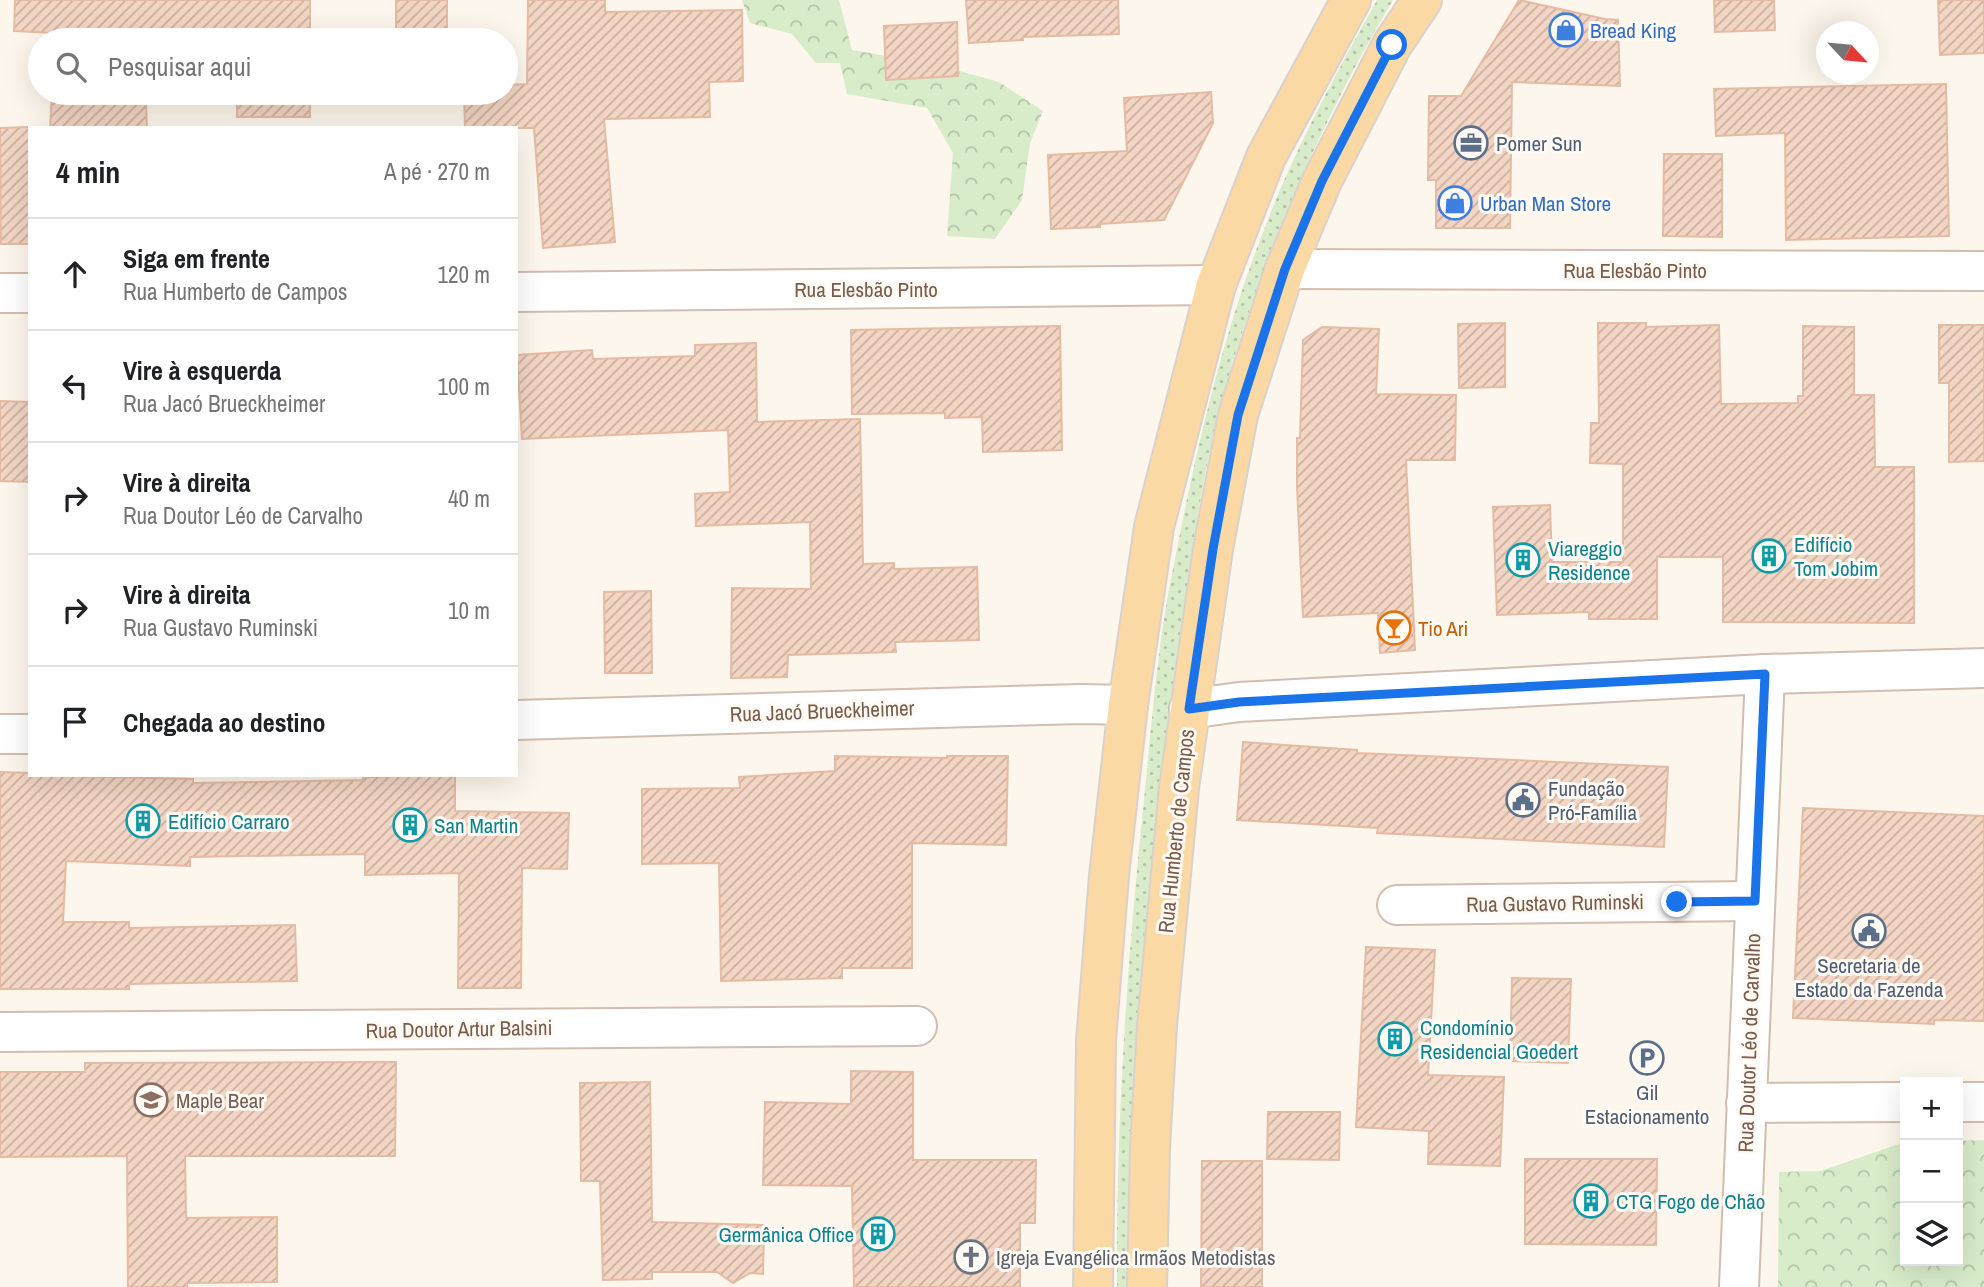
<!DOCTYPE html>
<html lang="pt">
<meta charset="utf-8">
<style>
body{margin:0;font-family:"Archivo Narrow",sans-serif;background:#f2f2f2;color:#202124}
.controls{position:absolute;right:21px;bottom:21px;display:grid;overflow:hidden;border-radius:0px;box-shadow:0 7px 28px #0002}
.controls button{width:63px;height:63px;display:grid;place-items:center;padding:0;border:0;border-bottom:2px solid #e0e0e0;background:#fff;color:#202124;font:35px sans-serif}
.compass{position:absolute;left:1816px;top:21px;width:63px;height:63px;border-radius:50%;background:#fff;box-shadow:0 7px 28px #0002;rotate:116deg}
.stop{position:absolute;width:21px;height:21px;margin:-16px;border:5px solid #1a73e8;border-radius:50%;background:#fff}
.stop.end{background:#1a73e8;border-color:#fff;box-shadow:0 2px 7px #0008}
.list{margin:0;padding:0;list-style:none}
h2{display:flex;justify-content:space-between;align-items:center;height:91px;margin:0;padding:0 28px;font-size:30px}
h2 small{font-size:23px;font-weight:400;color:#757577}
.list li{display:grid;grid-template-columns:46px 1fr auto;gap:21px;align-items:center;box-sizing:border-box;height:112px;padding:0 28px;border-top:2px solid #e0e0e0}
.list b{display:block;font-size:26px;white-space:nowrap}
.list p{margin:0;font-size:23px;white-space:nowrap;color:#757577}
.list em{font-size:23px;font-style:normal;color:#757577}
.icon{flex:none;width:38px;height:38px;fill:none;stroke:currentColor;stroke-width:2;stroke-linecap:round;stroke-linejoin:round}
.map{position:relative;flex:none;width:1984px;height:1287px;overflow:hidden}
.search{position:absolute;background:#fff;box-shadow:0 7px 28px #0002;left:28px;top:28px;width:490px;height:77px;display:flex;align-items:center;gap:18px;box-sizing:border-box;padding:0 24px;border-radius:38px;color:#757577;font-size:26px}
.panel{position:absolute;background:#fff;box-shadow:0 7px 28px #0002;left:28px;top:126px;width:490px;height:651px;border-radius:0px}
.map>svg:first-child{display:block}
</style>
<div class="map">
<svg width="1984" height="1287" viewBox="0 0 1984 1287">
<defs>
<pattern id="grass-dots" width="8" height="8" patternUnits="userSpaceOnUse" patternTransform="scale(1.75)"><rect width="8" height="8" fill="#d8ecc9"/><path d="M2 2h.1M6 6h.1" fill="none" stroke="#b4c2a5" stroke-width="1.8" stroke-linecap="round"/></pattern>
<pattern id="forest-crowns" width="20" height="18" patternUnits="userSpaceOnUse" patternTransform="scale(1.75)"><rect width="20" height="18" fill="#d8ecc9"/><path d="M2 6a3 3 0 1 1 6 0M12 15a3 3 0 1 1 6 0" fill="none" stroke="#b4c2a5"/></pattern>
<pattern id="building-hatch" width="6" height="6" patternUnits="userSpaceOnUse" patternTransform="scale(1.75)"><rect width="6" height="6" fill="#f3d5c3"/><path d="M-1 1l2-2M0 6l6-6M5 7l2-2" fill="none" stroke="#cab0a1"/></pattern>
</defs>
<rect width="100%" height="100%" fill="#fdf6ec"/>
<!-- grass -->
<path fill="url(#grass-dots)" d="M1377 0H1393C1321 121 1265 250 1226 385 1206 456 1195 529 1185 602 1173 701 1159 800 1151 900 1140 1029 1128 1157 1127 1287H1117C1116 1124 1127 962 1144 800 1151 732 1156 662 1168 595 1191 474 1216 355 1260 240 1291 156 1334 77 1377 0Z"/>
<!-- forest -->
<g fill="url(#forest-crowns)">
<path d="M742 0H839L852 50 938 65 999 82 1043 111 1030 143 1022 200 995 239 947 236 953 153 927 108 847 94 840 63H816L792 34 750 23Z"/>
<path d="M1984 1140V1287H1778L1779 1172 1820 1171 1905 1142V1261H1958V1141Z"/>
</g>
<!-- building -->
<g fill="url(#building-hatch)" stroke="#e6bba3" stroke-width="2">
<path d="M15 0H310V40H54V33L14 31Z"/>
<rect x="396" y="0" width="51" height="40"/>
<path d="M528 0H605V12L742 10 743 81 709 82 710 117 604 119 615 242 543 248 534 128H465L464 93H506V85L527 84Z"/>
<path d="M966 0H1118L1119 34 1023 37V40L969 43Z"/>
<path d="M1519 0 1605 19 1618 20 1620 86 1512 82 1510 228H1436V180H1428L1429 96H1461Z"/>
<path d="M1714 0H1774L1775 30 1715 32Z"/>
<path d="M1938 0H1984V53L1940 55Z"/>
<path d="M957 22 958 76 886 80 884 26Z"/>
<path d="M1946 84 1949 236 1786 240 1785 133 1716 136 1714 89Z"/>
<path d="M1211 92 1213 123 1164 220 1100 224V227L1051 229 1048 155 1127 151 1124 98Z"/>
<path d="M52 93H310V117H237V104L146 101 147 128H50Z"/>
<path d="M30 127V244H1L0 128Z"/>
<path d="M1664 154H1722V237L1663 236Z"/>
<path d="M1505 323V387L1459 388 1458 324Z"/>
<path d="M1598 323H1646V327L1719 325 1721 404 1798 403V396H1803V326L1854 327V395H1874L1875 467H1914V623L1723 622V557H1657V619H1589V612L1497 615 1493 507 1550 505 1552 562H1623V464L1590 463 1591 423H1599Z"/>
<path d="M1939 325H1984V461L1949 462V383H1939Z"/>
<path d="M1060 326 1062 450 983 452 982 417 945 418V413L852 414 851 330Z"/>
<path d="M1322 327 1379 329 1376 394 1456 395 1455 460H1406L1415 650 1380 653 1378 613 1303 617 1297 485V438H1300L1303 340Z"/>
<path d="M756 343 757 422 860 419 863 564 894 563V569L977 567 979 640 895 642 896 652 788 655 787 677 731 678 732 588 811 589 810 522 696 526 695 494 730 492 728 430 522 439 517 355 592 350 593 359 695 356V345Z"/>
<path d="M0 401 30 402V482L0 481Z"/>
<path d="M651 591 652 673H605L604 592Z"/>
<path d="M1243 742 1357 750V753L1668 767 1664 847 1377 833 1378 828 1237 820Z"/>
<path d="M835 756 947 758V756H1008L1006 845 912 843V968H842V978L721 981 719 863 642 864V789L740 788 739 777 835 771Z"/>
<path d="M0 772 30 773V775L193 779V783L363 780V777L455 775V811L569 813 567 869 522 868 521 988H458L459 873 365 875V854L190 857V866L66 861 63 922H129V928L295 925 297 981 129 984V989H0Z"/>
<path d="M1803 808 1984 816V1021L1934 1020V1024L1793 1018Z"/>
<path d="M1366 947 1435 950 1428 1075 1504 1077 1500 1166 1428 1164 1429 1131 1356 1127Z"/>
<path d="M1512 978 1571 979 1568 1063 1510 1061Z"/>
<path d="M396 1062 395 1156H185L186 1218 277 1217V1282L187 1283V1287H128L127 1156 0 1157V1072H85V1063Z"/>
<path d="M851 1071 913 1072V1160H1036L1035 1223H1020V1287H854L852 1186 763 1185 765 1102 851 1104Z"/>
<path d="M650 1082 652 1222 764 1225 763 1274 750 1273 733 1283 717 1272H652V1279L603 1280 600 1181H581L580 1083Z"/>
<path d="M1268 1112H1340L1339 1160 1267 1159Z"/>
<path d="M1525 1159H1657L1656 1245 1525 1244Z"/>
<path d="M1202 1161H1262V1287H1201Z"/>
</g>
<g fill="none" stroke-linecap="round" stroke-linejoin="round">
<defs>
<g id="minor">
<path d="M516 292 1216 285"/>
<path d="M0 293H30"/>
<path d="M1189 709 1239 702 1765 674 1984 668"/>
<path d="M516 720 1082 704 1128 705"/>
<path d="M0 734H30"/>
<path d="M1397 905 1755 901"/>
<path d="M0 1032 917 1026"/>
<path d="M1958 1102H1984"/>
<path d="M1746 1103 1905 1102"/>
<path d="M1739 1287 1765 674"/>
</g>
<path id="tertiary" d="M1285 269 1984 271"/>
<g id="primary">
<path d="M1093 1287 1096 1041 1109 876 1128 705 1154 527 1216 285 1266 157 1351 0"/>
<path d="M1147 1287 1150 1148 1157 1025 1179 788 1213 549 1238 415 1285 269 1322 181 1392 45 1422 0"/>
</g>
</defs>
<!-- minor casing -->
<use href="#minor" stroke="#d1beb0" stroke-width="42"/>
<!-- tertiary casing -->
<use href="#tertiary" stroke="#d1beb0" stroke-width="42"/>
<!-- primary casing -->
<use href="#primary" stroke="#dad1cd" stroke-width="42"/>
<!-- minor -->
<use href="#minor" stroke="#fff" stroke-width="38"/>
<!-- tertiary -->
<use href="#tertiary" stroke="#fff" stroke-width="38"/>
<!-- primary -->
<use href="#primary" stroke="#fbd9a5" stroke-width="38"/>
</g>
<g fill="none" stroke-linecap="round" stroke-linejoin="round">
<!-- route -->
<path stroke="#1a73e8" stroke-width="9" d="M1392 45 1322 181 1285 269 1238 415 1213 549 1189 709 1239 702 1765 674 1755 901 1677 902"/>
</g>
<!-- icons -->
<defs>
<symbol id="shop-ring" viewBox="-11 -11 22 22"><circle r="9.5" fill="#fffaf3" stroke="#3f7fe0" stroke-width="1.5"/><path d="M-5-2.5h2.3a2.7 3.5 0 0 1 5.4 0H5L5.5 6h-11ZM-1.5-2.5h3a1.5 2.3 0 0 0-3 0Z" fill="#3f7fe0"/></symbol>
<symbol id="office-ring" viewBox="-11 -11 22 22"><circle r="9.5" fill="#fffaf3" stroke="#5c6f8a" stroke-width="1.5"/><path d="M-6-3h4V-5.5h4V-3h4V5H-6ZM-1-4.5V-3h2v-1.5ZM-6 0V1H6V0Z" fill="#5c6f8a"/></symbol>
<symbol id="building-ring" viewBox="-11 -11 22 22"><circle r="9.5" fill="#fffaf3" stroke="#0f9aa8" stroke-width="1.5"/><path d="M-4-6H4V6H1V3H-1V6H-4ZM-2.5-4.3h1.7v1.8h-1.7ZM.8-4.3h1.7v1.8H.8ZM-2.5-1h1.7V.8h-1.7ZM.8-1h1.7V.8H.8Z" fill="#0f9aa8"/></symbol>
<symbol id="bar-ring" viewBox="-11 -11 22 22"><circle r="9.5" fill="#fffaf3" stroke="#e8710a" stroke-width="1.5"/><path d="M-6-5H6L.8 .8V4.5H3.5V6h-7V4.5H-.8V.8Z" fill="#e8710a"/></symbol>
<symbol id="civic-ring" viewBox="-11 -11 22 22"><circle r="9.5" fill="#fffaf3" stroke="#5c6f8a" stroke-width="1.5"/><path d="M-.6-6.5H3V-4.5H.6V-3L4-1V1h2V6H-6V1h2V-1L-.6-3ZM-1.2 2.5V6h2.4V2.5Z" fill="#5c6f8a"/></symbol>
<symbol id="parking-ring" viewBox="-11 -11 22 22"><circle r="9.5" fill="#fffaf3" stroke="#5c6f8a" stroke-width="1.5"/><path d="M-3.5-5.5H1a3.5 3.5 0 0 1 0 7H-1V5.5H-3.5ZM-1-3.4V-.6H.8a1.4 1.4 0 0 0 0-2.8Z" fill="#5c6f8a"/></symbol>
<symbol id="school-ring" viewBox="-11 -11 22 22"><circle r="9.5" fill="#fffaf3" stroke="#8d6e63" stroke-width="1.5"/><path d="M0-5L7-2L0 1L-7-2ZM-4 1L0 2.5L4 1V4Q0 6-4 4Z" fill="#8d6e63"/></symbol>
<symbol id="church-ring" viewBox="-11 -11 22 22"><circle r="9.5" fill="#fffaf3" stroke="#6b7280" stroke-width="1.5"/><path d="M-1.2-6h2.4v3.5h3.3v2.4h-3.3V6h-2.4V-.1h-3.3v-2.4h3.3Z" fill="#6b7280"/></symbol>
</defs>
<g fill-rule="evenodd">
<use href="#shop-ring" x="1547" y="11" width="38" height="38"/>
<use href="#office-ring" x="1452" y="124" width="38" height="38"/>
<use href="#shop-ring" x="1436" y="184" width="38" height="38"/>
<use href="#building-ring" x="1750" y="537" width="38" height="38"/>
<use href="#building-ring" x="1504" y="541" width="38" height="38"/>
<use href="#bar-ring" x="1375" y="609" width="38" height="38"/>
<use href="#civic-ring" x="1504" y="781" width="38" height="38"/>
<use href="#building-ring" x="124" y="802" width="38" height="38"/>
<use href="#building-ring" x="391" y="806" width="38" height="38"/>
<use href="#civic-ring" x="1850" y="912" width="38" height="38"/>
<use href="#building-ring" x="1376" y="1020" width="38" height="38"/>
<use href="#parking-ring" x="1628" y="1039" width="38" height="38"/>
<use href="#school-ring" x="132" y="1081" width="38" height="38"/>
<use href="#building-ring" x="1572" y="1182" width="38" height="38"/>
<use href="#building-ring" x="859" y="1215" width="38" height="38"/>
<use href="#church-ring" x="952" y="1238" width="38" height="38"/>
</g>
<g text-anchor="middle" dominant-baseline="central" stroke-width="6" stroke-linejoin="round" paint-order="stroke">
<!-- shop labels -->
<g font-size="21" fill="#366cbe" stroke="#fffaf3" text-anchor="start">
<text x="1590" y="30">Bread King</text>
<text x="1480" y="203">Urban Man Store</text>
</g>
<!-- service labels -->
<g font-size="21" fill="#4e5e75" stroke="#fffaf3" text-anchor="start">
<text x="1496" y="143">Pomer Sun</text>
<text x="1548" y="788">Fundação<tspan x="1548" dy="24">Pró-Família</tspan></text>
<text x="1869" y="965" text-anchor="middle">Secretaria de<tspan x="1869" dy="24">Estado da Fazenda</tspan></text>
<text x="1647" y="1092" text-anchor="middle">Gil<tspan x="1647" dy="24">Estacionamento</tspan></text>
</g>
<!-- street labels -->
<g font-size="21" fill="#7a5c4d" stroke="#fffaf3">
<text x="1635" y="270">Rua Elesbão Pinto</text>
<text x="866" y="289">Rua Elesbão Pinto</text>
<text transform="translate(822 711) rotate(-2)">Rua Jacó Brueckheimer</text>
<text transform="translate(1176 831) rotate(-84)">Rua Humberto de Campos</text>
<text transform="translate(1555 903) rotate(-1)">Rua Gustavo Ruminski</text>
<text transform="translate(459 1029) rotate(-1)">Rua Doutor Artur Balsini</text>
<text transform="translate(1749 1043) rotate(-88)">Rua Doutor Léo de Carvalho</text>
</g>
<!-- culture labels -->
<g font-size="21" fill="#0d838f" stroke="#fffaf3" text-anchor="start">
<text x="1794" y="544">Edifício<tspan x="1794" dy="24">Tom Jobim</tspan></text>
<text x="1548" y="548">Viareggio<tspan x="1548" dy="24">Residence</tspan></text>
<text x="168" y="821">Edifício Carraro</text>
<text x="434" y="825">San Martin</text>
<text x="1420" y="1027">Condomínio<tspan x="1420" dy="24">Residencial Goedert</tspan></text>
<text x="1616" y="1201">CTG Fogo de Chão</text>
<text x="854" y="1234" text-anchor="end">Germânica Office</text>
</g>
<!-- food labels -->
<g font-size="21" fill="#c56008" stroke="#fffaf3" text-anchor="start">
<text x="1418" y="628">Tio Ari</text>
</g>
<!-- education labels -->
<g font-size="21" fill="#785e54" stroke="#fffaf3" text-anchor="start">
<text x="176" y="1100">Maple Bear</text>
</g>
<!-- worship labels -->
<g font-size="21" fill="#5b616d" stroke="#fffaf3" text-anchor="start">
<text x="996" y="1257">Igreja Evangélica Irmãos Metodistas</text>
</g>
</g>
</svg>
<div class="controls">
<button>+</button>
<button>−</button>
<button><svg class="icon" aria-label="layers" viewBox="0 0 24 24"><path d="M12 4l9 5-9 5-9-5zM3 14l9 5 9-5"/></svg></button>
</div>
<svg class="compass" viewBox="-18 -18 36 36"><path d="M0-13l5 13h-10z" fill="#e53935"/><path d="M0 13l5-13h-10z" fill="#757577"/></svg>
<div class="stop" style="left:1392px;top:45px"></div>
<div class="stop end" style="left:1677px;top:902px"></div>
<div class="search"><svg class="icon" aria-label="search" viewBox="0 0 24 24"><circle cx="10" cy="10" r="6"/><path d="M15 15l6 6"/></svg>Pesquisar aqui</div>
<section class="panel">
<h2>4 min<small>A pé · 270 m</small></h2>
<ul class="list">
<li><svg class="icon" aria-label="ahead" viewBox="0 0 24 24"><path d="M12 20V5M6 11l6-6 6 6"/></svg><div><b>Siga em frente</b><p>Rua Humberto de Campos</p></div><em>120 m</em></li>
<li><svg class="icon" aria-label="left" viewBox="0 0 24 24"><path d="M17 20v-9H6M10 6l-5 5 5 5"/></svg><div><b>Vire à esquerda</b><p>Rua Jacó Brueckheimer</p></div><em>100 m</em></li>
<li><svg class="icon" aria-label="right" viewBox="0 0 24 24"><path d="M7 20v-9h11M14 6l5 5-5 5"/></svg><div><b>Vire à direita</b><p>Rua Doutor Léo de Carvalho</p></div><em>40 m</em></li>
<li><svg class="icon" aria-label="right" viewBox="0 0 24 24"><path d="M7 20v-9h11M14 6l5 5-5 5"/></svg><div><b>Vire à direita</b><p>Rua Gustavo Ruminski</p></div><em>10 m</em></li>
<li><svg class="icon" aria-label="arrive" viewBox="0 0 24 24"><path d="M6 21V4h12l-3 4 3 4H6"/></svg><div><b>Chegada ao destino</b></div></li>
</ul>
</section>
</div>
